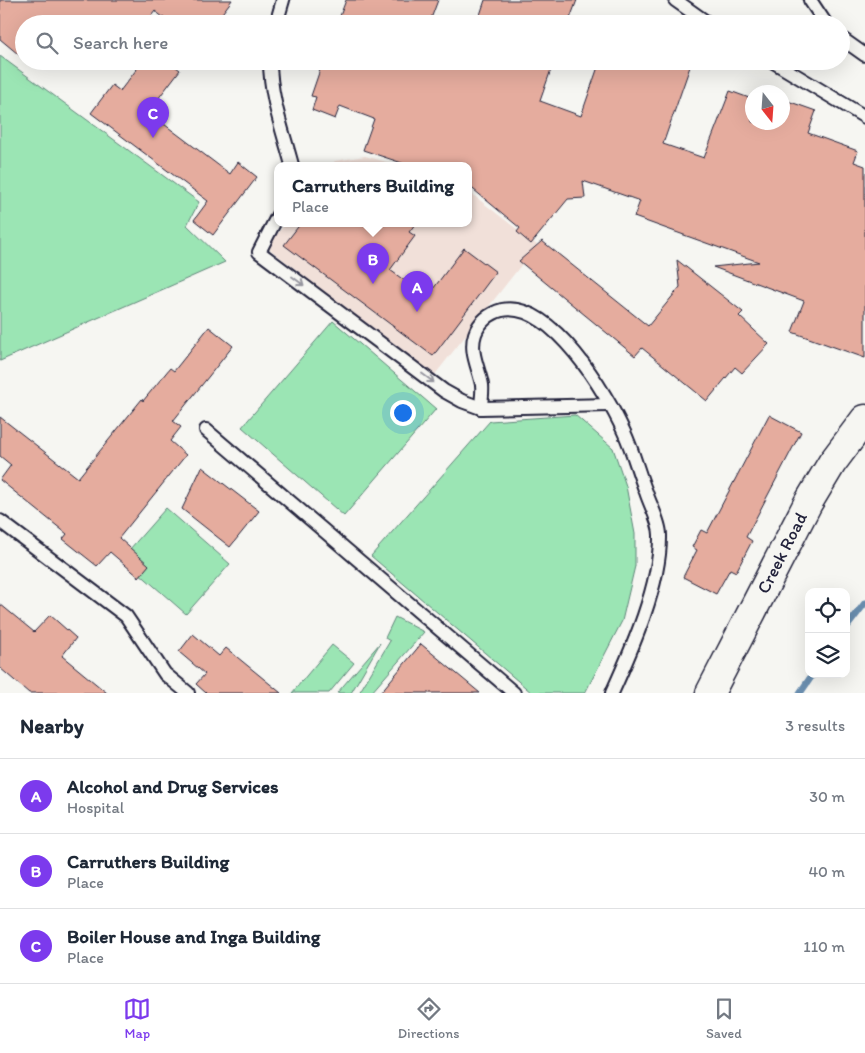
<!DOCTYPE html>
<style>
body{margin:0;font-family:Itim,sans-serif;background:#f2f2f3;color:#1f2937}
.controls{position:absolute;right:15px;bottom:15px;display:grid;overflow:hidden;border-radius:10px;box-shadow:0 5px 20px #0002}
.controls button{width:45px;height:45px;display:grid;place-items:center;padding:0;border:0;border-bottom:1px solid #e0e1e3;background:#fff;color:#1f2937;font:25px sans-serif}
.compass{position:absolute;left:745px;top:85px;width:45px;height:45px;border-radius:50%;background:#fff;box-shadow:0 5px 20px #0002;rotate:163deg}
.you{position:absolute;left:402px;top:412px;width:18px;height:18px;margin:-12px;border:4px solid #fff;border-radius:50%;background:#1a73e8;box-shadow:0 0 0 8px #1a73e833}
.badge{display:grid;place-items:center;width:32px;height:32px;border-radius:50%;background:#7c3aed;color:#fff;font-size:16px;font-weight:700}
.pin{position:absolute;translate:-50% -41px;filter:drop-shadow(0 1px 2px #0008)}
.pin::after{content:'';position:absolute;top:26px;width:18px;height:15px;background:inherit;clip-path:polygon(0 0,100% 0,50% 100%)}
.popup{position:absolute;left:274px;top:162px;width:198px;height:65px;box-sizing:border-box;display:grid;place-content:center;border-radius:10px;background:#fff;filter:drop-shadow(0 1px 4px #0005);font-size:16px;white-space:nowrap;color:#747a83}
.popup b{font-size:19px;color:#1f2937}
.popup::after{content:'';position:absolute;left:50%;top:100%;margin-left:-10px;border:10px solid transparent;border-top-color:#fff}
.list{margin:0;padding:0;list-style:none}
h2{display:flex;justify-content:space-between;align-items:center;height:65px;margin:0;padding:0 20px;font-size:21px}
h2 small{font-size:16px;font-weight:400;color:#747a83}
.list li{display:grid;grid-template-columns:32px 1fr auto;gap:15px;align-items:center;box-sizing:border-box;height:75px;padding:0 20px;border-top:1px solid #e0e1e3}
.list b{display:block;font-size:19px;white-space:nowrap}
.list p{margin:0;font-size:16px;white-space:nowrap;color:#747a83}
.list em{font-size:16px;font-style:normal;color:#747a83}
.icon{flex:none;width:28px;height:28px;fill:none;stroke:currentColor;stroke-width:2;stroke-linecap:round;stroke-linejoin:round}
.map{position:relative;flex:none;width:865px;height:693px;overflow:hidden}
.search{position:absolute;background:#fff;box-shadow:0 5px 20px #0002;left:15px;right:15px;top:15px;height:55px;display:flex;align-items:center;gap:12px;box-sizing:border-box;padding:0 18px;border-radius:28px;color:#747a83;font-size:19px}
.sheet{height:290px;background:#fff}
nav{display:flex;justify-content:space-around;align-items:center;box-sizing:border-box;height:70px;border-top:1px solid #e0e1e3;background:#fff;font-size:14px;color:#747a83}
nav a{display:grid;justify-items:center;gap:2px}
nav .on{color:#7c3aed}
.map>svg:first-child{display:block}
</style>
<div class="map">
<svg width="865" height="693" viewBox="0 0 865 693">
<rect width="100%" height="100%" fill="#f6f6f2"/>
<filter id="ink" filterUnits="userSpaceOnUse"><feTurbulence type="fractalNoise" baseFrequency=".02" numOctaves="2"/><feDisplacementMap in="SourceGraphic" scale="10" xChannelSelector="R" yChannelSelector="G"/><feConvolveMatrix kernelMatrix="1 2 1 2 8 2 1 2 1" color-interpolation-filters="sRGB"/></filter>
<g filter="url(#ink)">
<!-- built -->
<g fill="#f1e0d9">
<path d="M365 156 397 165H331L335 161Z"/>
<path d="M468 191 537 245 433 377 267 247 286 223H468Z"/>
</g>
<!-- green -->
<g fill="#9be5b4" stroke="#5e8478">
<path d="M0 56 199 202 187 225 225 262 0 361Z"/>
<path d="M333 321 436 409 344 516 242 427Z"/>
<path d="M575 415 613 448 626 486 635 534V566L622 621 585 693H532L371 556 490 421Z"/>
<path d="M166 508 230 564 186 614 122 558Z"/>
<path d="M395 617 424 632 371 693H359L390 641 385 638Z"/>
<path d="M380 643 351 693H337Z"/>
<path d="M332 645 354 663 329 693H292Z"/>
</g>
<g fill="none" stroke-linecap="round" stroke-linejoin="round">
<!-- stream -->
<g stroke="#6b8eaf" stroke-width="7">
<path d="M846 628 865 603"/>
<path d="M800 693 813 674"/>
</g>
</g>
<!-- building -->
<g fill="#e5ac9e" stroke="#22223b">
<path d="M0 0H232L214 24H172L155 11 145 24H24V59L0 39Z"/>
<path d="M346 0H438L429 24H337Z"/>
<path d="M485 0H577L568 24H477Z"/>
<path d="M143 61H168L180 70 148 112 230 174 238 162 257 177 213 235 194 220 208 201 91 113 112 85 120 91Z"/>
<path d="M323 61H554L540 101 581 116 600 61H692L663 144 704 158 730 91 752 99V97V122H782V99L816 111 808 133 858 151 854 162 865 166V358L792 332 804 301 713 267 759 262 634 217 640 201 583 181 585 198 568 199 531 244 517 232 520 228 468 185V165H408L363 150 374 119 340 106 335 119 312 110 316 97 311 96Z"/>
<path d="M301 223H416L409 232 415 236 390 270 427 297 464 248 496 272 433 356 284 245Z"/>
<path d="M542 241 648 326 680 287 677 260 743 312 739 316 769 344 742 373 735 367 707 401 642 348 635 356 519 261Z"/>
<path d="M209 327 233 346 173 421 181 427 170 441 186 455 119 538 149 565 139 577 110 552 97 566 63 539 67 534 0 480 11 465 0 456V417L78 478 142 399 143 401 170 368 174 371Z"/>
<path d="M769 415 801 432 746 537 752 541 736 572 730 569 716 594 683 577 697 550 692 547 701 530 707 533Z"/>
<path d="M202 467 259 511 230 547 182 509Z"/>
<path d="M0 604 34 632 50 615 76 638 62 656 107 693H29L0 668Z"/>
<path d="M193 634 219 656 226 648 281 693H206L196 684 205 674 179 652Z"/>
<path d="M421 644 480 693H380Z"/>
</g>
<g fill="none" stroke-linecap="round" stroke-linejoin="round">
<defs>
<g id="service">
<path d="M675 0 709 24"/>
<path d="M810 0 826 24"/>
<path d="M276 24 283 0"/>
<path d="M841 38 865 55"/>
<path d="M270 61C270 97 283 131 292 165"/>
<path d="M772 61 865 117"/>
<path d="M278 215 259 252 444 391 462 401 481 408 609 405"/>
<path d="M481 408C481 401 483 392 482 385 479 368 469 352 475 334 479 322 490 313 502 310 551 300 607 394 624 432 633 451 638 472 646 492 650 505 660 522 660 535 661 584 632 649 612 693"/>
<path d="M206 430 514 693"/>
<path d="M0 521 126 616 165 674 188 693"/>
</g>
<path id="tertiary" d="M710 693 808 503 832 463 865 419"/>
</defs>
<!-- service casing -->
<use href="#service" stroke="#22223b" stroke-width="16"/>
<!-- tertiary casing -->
<use href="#tertiary" stroke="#22223b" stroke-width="31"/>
<!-- service -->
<use href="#service" stroke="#f6f6f2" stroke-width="12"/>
<!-- tertiary -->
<use href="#tertiary" stroke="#f6f6f2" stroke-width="28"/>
</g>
<!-- one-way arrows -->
<defs><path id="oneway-shaft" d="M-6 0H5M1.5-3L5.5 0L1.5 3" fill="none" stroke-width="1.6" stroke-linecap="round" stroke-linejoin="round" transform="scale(1.25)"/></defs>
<g stroke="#9797a0">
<use href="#oneway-shaft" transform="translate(298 281) rotate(37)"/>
<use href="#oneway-shaft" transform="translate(428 378) rotate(37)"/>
</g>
</g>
<g text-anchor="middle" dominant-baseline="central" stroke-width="4.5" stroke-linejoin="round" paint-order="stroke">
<!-- street labels -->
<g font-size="18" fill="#22223b" stroke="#f6f6f2">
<text transform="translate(782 553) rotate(-63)">Creek Road</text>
</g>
</g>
</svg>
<div class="controls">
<button><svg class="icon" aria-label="locate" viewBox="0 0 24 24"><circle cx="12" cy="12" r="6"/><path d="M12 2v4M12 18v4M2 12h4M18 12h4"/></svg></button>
<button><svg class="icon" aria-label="layers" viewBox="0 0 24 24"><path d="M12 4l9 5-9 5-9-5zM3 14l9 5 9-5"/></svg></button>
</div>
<svg class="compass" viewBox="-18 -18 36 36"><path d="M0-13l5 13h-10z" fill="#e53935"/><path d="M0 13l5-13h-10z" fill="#747a83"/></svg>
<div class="you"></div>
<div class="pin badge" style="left:417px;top:312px">A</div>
<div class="pin badge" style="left:373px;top:284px">B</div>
<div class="popup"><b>Carruthers Building</b>Place</div>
<div class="pin badge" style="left:153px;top:138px">C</div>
<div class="search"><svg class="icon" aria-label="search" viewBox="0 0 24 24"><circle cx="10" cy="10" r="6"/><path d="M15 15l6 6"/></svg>Search here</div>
</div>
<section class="sheet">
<h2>Nearby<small>3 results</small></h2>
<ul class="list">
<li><span class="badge">A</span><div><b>Alcohol and Drug Services</b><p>Hospital</p></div><em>30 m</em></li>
<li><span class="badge">B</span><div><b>Carruthers Building</b><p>Place</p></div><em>40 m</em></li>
<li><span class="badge">C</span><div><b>Boiler House and Inga Building</b><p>Place</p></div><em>110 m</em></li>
</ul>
</section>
<nav>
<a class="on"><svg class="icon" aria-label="map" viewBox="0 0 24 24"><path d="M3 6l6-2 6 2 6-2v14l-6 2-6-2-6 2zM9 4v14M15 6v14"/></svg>Map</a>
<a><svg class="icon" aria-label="directions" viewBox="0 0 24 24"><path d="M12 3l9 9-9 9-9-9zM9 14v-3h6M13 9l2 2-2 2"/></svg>Directions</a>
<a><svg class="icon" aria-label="saved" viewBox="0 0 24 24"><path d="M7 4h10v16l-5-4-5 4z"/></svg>Saved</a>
</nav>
